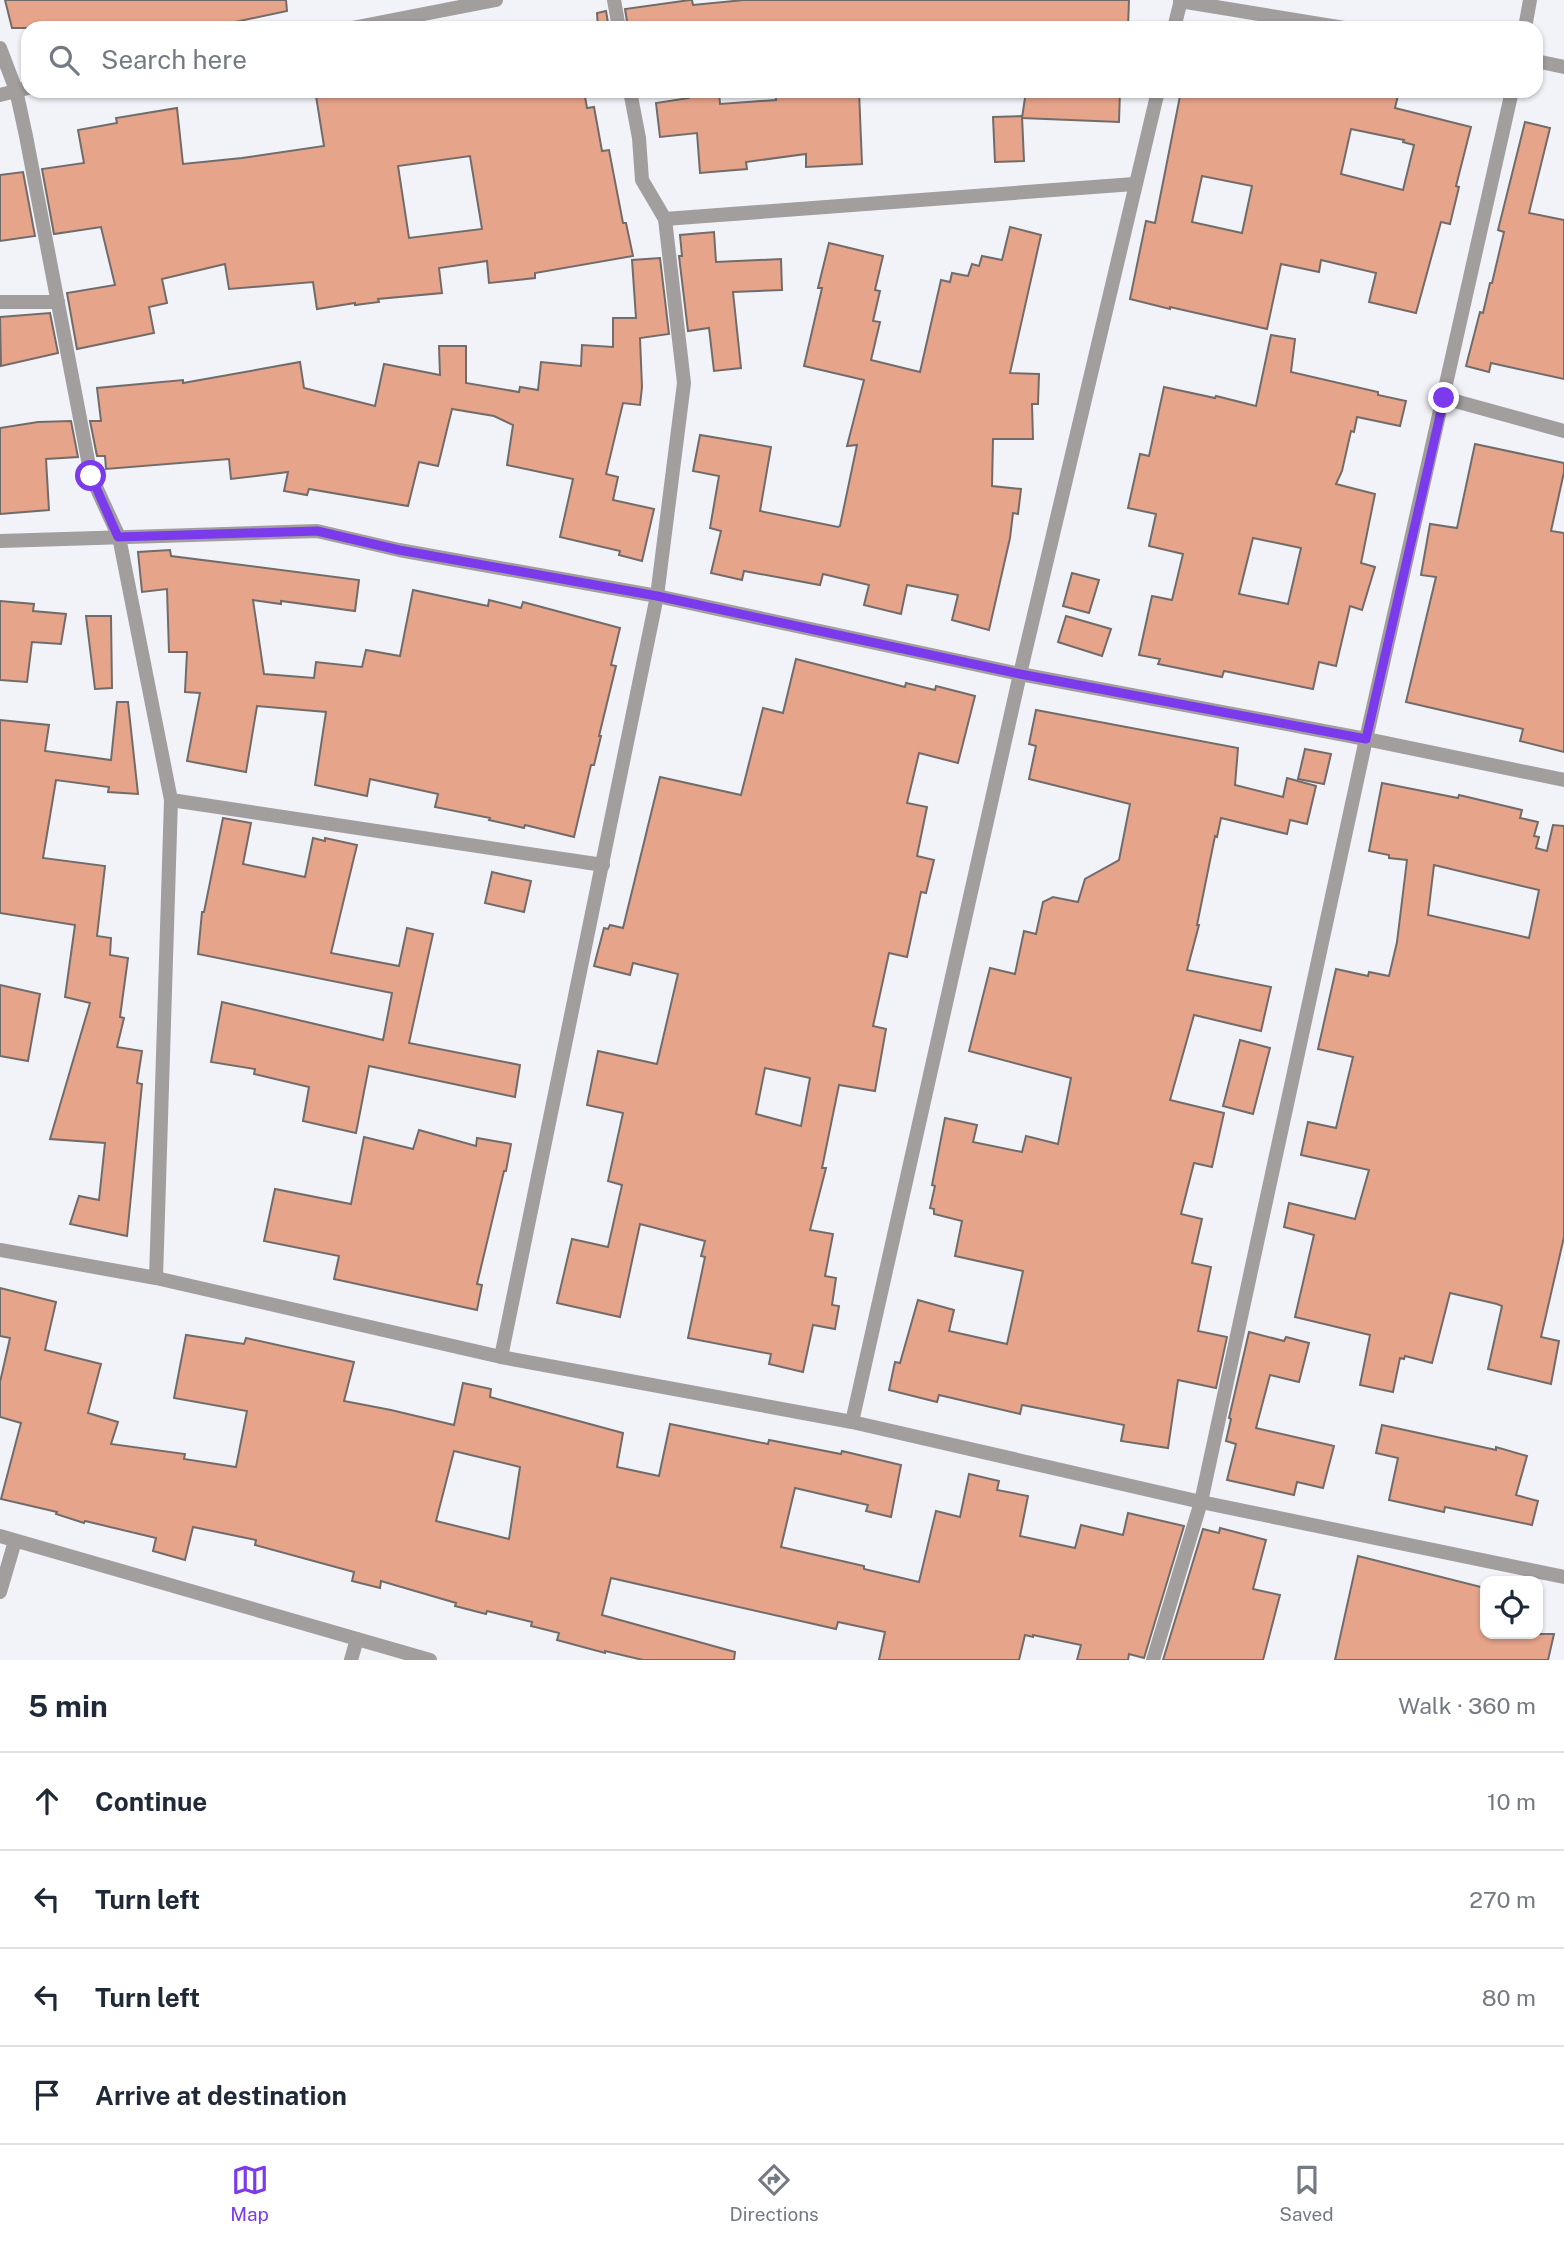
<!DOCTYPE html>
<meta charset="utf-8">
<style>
body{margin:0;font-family:"Public Sans",sans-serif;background:#f6f6f7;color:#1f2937}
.controls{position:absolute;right:21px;bottom:21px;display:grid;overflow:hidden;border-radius:14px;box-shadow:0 2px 5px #0004}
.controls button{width:63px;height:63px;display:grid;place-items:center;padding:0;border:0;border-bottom:2px solid #e0e1e3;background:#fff;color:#1f2937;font:35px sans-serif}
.stop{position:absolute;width:21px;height:21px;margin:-16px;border:5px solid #7c3aed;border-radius:50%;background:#fff}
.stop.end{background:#7c3aed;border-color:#fff;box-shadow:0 2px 7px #0008}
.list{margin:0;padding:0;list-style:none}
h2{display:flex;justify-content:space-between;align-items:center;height:91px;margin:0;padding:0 28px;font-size:30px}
h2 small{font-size:23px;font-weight:400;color:#747a83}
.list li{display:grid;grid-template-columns:46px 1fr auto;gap:21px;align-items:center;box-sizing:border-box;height:98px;padding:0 28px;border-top:2px solid #e0e1e3}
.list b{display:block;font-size:26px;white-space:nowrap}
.list em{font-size:23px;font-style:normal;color:#747a83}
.icon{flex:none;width:38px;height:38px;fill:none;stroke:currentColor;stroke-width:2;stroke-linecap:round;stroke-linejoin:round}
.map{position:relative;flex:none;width:1564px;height:1660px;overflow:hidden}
.search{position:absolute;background:#fff;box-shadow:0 2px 5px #0004;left:21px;right:21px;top:21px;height:77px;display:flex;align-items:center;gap:18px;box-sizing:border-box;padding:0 24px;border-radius:21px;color:#747a83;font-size:26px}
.sheet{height:483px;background:#fff}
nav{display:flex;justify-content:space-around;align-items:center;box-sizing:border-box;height:98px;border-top:2px solid #e0e1e3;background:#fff;font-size:19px;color:#747a83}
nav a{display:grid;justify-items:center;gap:4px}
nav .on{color:#7c3aed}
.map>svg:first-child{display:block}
</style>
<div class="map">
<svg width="1564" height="1660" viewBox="0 0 1564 1660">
<rect width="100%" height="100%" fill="#f2f3f9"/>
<!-- building -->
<g fill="#e6a48b" stroke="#716c6a" stroke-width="2" fill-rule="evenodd">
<path d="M5 0H286L287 11 207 28H12Z"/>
<path d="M690 0H692L693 5 744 0H1129L1128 28H959V22L907 23V28H756V23L708 28H628L625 9Z"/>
<path d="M606 11 609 28H598L597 13Z"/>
<path d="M319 91H584L587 108 594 107 602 151 609 150 623 223H626L633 256 535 273V278L489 283 487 261 439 268 442 293 378 299 379 302 355 305V303L317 309 313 282 229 289 225 264 162 279 167 303 149 307 154 333 77 349 67 293 115 285 101 227 54 234 42 169 84 163 78 130 117 123 116 118 177 108 183 164 242 158 324 146 316 96 320 95ZM470 156 482 229 409 238 398 166Z"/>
<path d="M689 91H719L720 104 776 100 775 91H859L862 164 806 167V154L746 162 747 169 700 173 697 133 660 137 656 103 689 98Z"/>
<path d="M1026 91H1120L1119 122 1022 118Z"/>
<path d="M1181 91H1399L1395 108 1471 127 1456 186 1459 187 1450 224 1441 222 1416 313 1369 302 1376 273 1321 260 1319 272 1281 264 1267 329 1170 307V309L1130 299 1146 221 1155 223ZM1351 129 1404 140 1403 142 1414 145 1403 190 1341 174ZM1202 176 1252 186 1242 233 1192 222Z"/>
<path d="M1022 116 1024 161 995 162 993 117Z"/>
<path d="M1525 122 1550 128 1529 213 1564 220V379L1491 363 1489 372 1466 366 1480 312 1483 313 1490 283H1492L1504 232 1498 230Z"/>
<path d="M23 172 35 236 0 241V175Z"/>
<path d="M1010 227 1041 235 1010 373 1039 374 1038 404H1032L1033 439H993L992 486 1021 489 1018 514 1013 513 1010 538 989 630 952 620 958 595 907 585 901 614 864 605 869 585 823 574 820 585 744 571 742 580 711 573 721 531 710 528 719 476 693 471 700 435 771 447 760 511 838 527 840 526 857 445 847 446 864 380 804 366 822 288H818L829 243 883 256 875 290 880 291 873 321 880 322 871 360 920 372 941 280 950 282 952 273 968 276 972 264 979 266 982 256 1002 260Z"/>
<path d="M714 232 716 262 781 259 782 290 733 292 741 368 714 371 709 328 688 331 679 256H682L680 235Z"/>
<path d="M660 258 669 334 640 338 642 387 640 405 623 403 606 474 618 477 613 500 654 509 642 561 619 555 620 551 560 537 573 479 507 465 513 425 494 416 452 409 438 466 419 462 408 506 309 489 307 495 284 491 288 472 231 479 229 459 106 469 105 456H97L90 421H101L97 388 183 380V383L300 362 304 388 375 406 384 364 440 375 439 346H466V383L519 392 520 387 538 390 541 362 581 366 582 345 613 347V318H636L632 260Z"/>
<path d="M50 313 58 353 1 366 0 317Z"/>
<path d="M1271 335 1295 339 1291 372 1378 392V395L1406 401 1400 426 1357 417 1354 432 1351 431 1342 471 1336 484 1375 494 1361 563 1375 567 1362 610 1350 606 1336 666 1319 662 1313 689 1224 671 1222 677 1158 664 1160 659 1139 655 1152 596 1172 600 1183 554 1149 546 1156 514 1128 508 1140 454 1149 456 1164 387 1215 398 1216 396 1256 406ZM1253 538 1301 548 1288 604 1239 594Z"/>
<path d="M71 421 78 457 46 459 49 510 0 514V428L38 422Z"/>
<path d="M1475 444 1564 463V472L1551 531 1564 533V752L1520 741 1523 729 1406 702 1436 577 1421 575 1430 524 1457 528Z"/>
<path d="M170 550 171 556 359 580 355 611 281 601V604L253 600 264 674 314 678 316 662 362 667 366 650 400 656 413 590 488 606 489 600 521 608 523 602 620 628 611 665 616 666 599 736H601L594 765H591L574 837 525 825 524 828 489 820 490 818 435 807 438 794 370 779 367 796 315 785 326 712 257 706 246 772 187 761 200 693 185 692 187 652H169L167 589 142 592 138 552Z"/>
<path d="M1072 573 1099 580 1089 613 1063 606Z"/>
<path d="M0 601 34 604 33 611 66 614 61 644 32 642 27 682 0 680Z"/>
<path d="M86 616H111L112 688 95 689Z"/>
<path d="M1066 616 1111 629 1102 656 1058 642Z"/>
<path d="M796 659 905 687 906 683 935 690 936 686 975 696 958 763 919 753 907 803 927 807 917 856 934 860 926 893 921 892 907 957 889 953 873 1026 886 1029 875 1091 839 1085 822 1168H826L810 1230 833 1234 825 1276 836 1278 832 1305 839 1306 835 1329 813 1325 803 1372 769 1364 771 1354 688 1338 705 1257 701 1256 705 1241 640 1224 620 1317 557 1303 572 1239 608 1247 622 1185 608 1181 623 1113 587 1105 598 1051 657 1064 678 974 633 963 630 975 594 966 604 928 608 929 610 925 623 928 660 777 741 795 763 708 783 713ZM765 1068 810 1078 801 1126 756 1114Z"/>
<path d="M117 702H128L138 794 108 792 109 787 56 780 43 858 105 866 97 936 111 938 110 955 128 958 120 1017 124 1018 117 1047 142 1051 137 1083 142 1084 127 1236 70 1224 79 1196 99 1200 105 1143 50 1139 90 1003 65 997 75 925 0 913V720L49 725 45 751 111 760Z"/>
<path d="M1036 710 1238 748 1235 785 1283 797 1287 778 1316 786 1307 824 1290 820 1287 834 1221 818 1217 837 1215 836 1197 925H1199L1187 970 1271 987 1261 1031 1194 1015 1170 1100 1224 1113 1212 1167 1194 1163 1181 1214 1202 1219 1192 1263 1211 1267 1198 1331 1227 1337 1216 1388 1178 1380 1168 1448 1121 1441 1124 1425 1022 1405 1020 1414 939 1395 937 1402 889 1390 895 1362 900 1363 918 1300 954 1310 949 1331 1007 1344 1023 1271 955 1256 962 1221 934 1214V1209L930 1208 935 1186 932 1185 945 1118 977 1125 973 1142 1022 1152 1026 1136 1058 1144 1071 1078 969 1051 990 968 1015 974 1024 931 1036 934 1043 902 1053 897 1078 902 1085 879 1119 860 1130 804 1029 779 1036 746 1029 744Z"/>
<path d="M1305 749 1331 754 1324 784 1298 779Z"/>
<path d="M1382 783 1458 798 1459 795 1522 810 1520 818 1538 822 1534 836 1539 837 1536 848 1547 851 1553 825 1564 826V1237L1541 1337 1559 1341 1551 1384 1488 1369 1502 1306 1497 1304 1450 1293 1432 1363 1405 1356 1404 1359 1400 1358 1393 1392 1360 1385 1370 1335 1295 1317 1314 1235 1284 1227 1289 1203 1355 1219 1369 1170 1301 1155 1308 1122 1336 1128 1353 1057 1318 1049 1336 969 1368 976 1369 972 1389 976 1397 942 1407 860 1389 858V855L1369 851ZM1434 865 1539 890 1529 938 1428 915Z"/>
<path d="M223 818 251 823 243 864 305 877 313 838 325 841V838L357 845 331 953 399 966 407 928 433 934 409 1043 520 1065 515 1097 369 1066 356 1133 303 1121 309 1087 254 1074 255 1069 211 1062 222 1002 383 1040 392 993 198 954 202 912H204Z"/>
<path d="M492 872 531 881 524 912 485 903Z"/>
<path d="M0 985 40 994 28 1061 0 1056Z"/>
<path d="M1240 1040 1270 1048 1253 1114 1223 1106Z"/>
<path d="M419 1130 476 1146 477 1138 511 1144 506 1171H504L477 1284 482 1285 477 1310 334 1279 339 1256 264 1241 275 1189 351 1204 364 1137 413 1149Z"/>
<path d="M0 1288 56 1302 45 1350 101 1364 88 1413 118 1422 111 1444 185 1454 184 1459 236 1467 247 1411 174 1398 186 1335 244 1344 246 1338 354 1362 344 1401 391 1410 454 1425 463 1383 491 1389 490 1397 623 1433 617 1467 659 1476 670 1424 768 1444 769 1440 841 1454 842 1451 901 1465 891 1517 866 1511 868 1505 795 1488 781 1547 864 1566V1569L919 1582 936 1511 960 1517 969 1474 999 1481 997 1490 1028 1496 1020 1536 1075 1548 1081 1525 1123 1535 1128 1513 1184 1526 1144 1658 1129 1654 1128 1660H1077L1081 1645 1033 1635V1637L1025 1635 1019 1660H879L885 1632 838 1622 836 1629 611 1578 602 1615 735 1652 734 1660H643L605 1651V1653L557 1640 559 1633 531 1626 532 1622 487 1611 486 1614 455 1606 456 1603 381 1581 380 1588 352 1581 354 1572 255 1545 256 1540 193 1527 185 1560 153 1551 156 1538 85 1521 84 1523 56 1514 57 1512 1 1499 21 1423 0 1417V1382L10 1338 0 1336ZM454 1451 520 1467 509 1539 436 1521Z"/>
<path d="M1249 1332 1284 1341 1286 1337 1309 1343 1299 1382 1270 1375 1256 1428 1334 1446 1323 1488 1297 1482 1294 1495 1227 1480 1236 1444 1226 1441 1231 1419 1229 1418Z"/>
<path d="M1382 1425 1496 1450V1447L1527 1456 1516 1495 1538 1501 1532 1525 1445 1507 1444 1512 1389 1500 1398 1458 1376 1453Z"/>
<path d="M1220 1528 1266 1540 1253 1589 1280 1595 1263 1660H1163L1203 1529 1219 1533Z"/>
<path d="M1358 1556 1485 1588V1634H1554L1548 1660H1335Z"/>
</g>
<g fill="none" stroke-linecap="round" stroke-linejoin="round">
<!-- street -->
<g stroke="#a19e9d" stroke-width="14">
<path d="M614 0 619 28"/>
<path d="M1180 1 1344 28"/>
<path d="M352 28 496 0"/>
<path d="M1174 28 1181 0"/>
<path d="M1525 28 1530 0"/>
<path d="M0 48 16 90 26 136 91 476 119 537 171 800 156 1278"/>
<path d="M1536 61 1564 67"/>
<path d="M0 95 28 88"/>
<path d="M665 219 1134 184"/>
<path d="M0 302H58"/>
<path d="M1444 398 1564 431"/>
<path d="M0 541 317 531 399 550 657 596 1020 674 1366 739 1564 780"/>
<path d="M171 800 603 865"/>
<path d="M0 1250 156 1278 501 1357 852 1422 1201 1502 1564 1577"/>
<path d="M501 1357 657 596 684 383 665 219 642 180 639 138 630 91"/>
<path d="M852 1422 1020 674 1158 91"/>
<path d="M0 1536 430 1660"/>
<path d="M0 1592 15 1541"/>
<path d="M351 1660 357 1639"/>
<path d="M1153 1660 1201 1502 1366 739 1512 91"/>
</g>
</g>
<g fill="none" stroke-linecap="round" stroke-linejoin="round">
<!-- route -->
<path stroke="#7c3aed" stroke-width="9" d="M91 476 118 537 317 531 399 550 657 596 1020 674 1366 739 1444 398"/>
</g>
</svg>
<div class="controls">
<button><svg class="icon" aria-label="locate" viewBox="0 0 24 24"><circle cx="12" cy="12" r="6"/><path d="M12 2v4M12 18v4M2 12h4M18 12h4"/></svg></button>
</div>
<div class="stop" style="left:91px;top:476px"></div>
<div class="stop end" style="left:1444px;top:398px"></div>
<div class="search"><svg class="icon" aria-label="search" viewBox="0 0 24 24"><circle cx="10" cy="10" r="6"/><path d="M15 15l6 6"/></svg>Search here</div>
</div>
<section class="sheet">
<h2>5 min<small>Walk · 360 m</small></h2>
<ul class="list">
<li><svg class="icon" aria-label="ahead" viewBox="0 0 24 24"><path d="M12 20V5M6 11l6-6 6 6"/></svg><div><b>Continue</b></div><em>10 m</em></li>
<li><svg class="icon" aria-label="left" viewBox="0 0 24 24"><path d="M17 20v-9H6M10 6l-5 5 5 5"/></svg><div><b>Turn left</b></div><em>270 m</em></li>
<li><svg class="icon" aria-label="left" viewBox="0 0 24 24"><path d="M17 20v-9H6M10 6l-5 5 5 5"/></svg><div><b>Turn left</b></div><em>80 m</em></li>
<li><svg class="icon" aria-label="arrive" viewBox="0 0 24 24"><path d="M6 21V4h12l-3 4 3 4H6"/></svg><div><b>Arrive at destination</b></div></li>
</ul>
</section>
<nav>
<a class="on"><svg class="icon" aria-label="map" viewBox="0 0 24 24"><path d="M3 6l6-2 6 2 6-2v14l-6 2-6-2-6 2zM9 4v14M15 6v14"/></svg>Map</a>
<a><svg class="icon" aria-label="directions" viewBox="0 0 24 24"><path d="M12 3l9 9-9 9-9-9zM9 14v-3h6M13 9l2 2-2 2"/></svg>Directions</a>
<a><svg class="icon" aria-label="saved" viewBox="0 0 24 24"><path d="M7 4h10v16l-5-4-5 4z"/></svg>Saved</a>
</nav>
